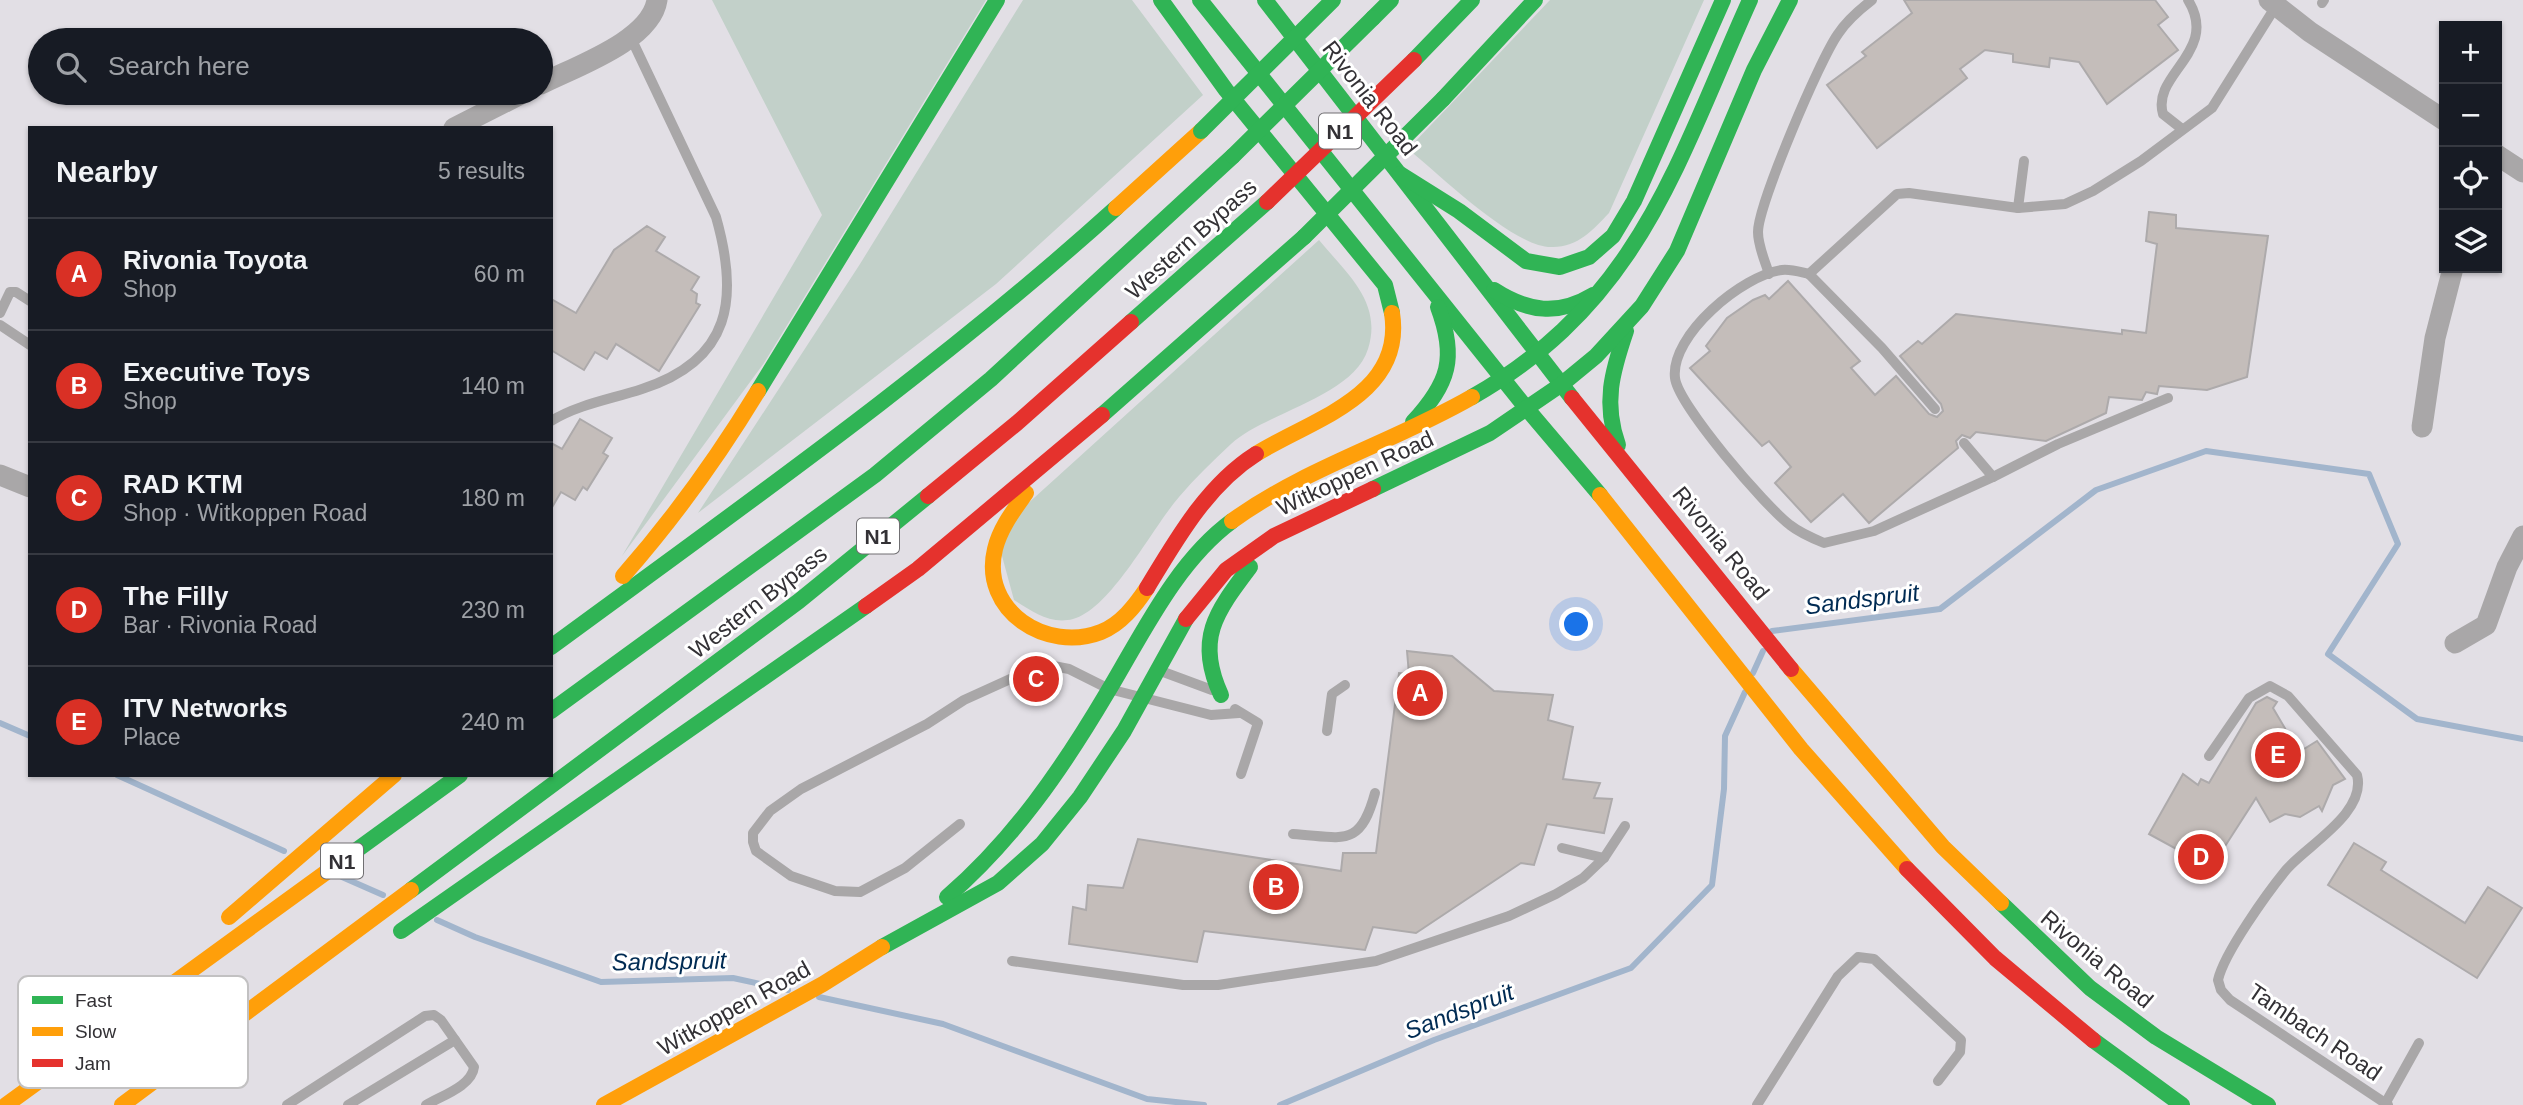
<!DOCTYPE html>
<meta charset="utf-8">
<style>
body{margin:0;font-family:Arial,sans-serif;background:#242831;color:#f1f3f6}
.controls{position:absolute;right:21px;top:21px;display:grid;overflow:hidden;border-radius:0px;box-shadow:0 2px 5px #0004}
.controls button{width:63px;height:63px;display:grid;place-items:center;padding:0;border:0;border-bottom:2px solid #363941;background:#171b24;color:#f1f3f6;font:35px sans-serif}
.you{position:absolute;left:1577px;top:625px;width:24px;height:24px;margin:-18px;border:5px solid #fff;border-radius:50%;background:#1a73e8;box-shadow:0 0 0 10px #1a73e833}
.badge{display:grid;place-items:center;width:46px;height:46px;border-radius:50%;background:#d93025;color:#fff;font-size:23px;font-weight:700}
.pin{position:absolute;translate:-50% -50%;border:4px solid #fff;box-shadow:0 2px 7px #0006}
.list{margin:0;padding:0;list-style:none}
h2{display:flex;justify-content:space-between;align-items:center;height:91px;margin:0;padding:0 28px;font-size:30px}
h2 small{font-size:23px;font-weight:400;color:#9ea1a6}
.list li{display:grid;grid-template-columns:46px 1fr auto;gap:21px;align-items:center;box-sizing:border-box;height:112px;padding:0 28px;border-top:2px solid #363941}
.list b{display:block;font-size:26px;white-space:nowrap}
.list p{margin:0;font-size:23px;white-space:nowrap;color:#9ea1a6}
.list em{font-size:23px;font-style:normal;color:#9ea1a6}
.icon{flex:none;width:38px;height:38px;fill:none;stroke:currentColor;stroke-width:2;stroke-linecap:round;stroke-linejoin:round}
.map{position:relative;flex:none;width:2523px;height:1105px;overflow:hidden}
.search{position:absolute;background:#171b24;box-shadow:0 2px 5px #0004;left:28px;top:28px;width:525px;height:77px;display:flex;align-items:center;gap:18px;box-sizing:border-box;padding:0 24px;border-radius:38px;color:#9ea1a6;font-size:26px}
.panel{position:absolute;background:#171b24;box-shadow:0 2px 5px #0004;left:28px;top:126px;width:525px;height:651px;border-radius:0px}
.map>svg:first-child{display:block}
</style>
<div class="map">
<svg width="2523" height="1105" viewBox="0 0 2523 1105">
<rect width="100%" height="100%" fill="#e2dfe5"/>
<!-- green -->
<g fill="#c2d0c9">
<path d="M712 0H986L764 363 622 556 822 215Z"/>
<path d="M1023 0H1132L1203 95 996 284 698 513 860 264Z"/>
<path d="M1550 0H1704L1609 213C1593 230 1577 248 1551 247 1513 247 1439 174 1408 149Z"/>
<path d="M1319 240C1346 273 1383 302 1368 349 1353 397 1266 412 1231 444 1213 461 1195 478 1179 497 1152 528 1111 609 1073 619 1050 625 1032 611 1014 600L999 545 1024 507Z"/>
</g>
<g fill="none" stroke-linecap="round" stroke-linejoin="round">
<!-- stream -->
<g stroke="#a2b5cc" stroke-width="6">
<path d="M1772 631 1940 609 2096 490 2206 451 2369 474 2398 544 2328 654 2417 719 2523 739"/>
<path d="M1753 673 1763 651"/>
<path d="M0 723 30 736"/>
<path d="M117 775 284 851"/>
<path d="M342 877 383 895"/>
<path d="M437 920 475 937 601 982 733 978 788 990"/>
<path d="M819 997 943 1024 1147 1099 1204 1105"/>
<path d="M1280 1105 1434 1040 1631 968 1712 885 1724 789 1725 736 1745 692"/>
</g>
</g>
<!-- building -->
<g fill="#c4bdba" stroke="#adaaab" stroke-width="2">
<path d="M1904 0H2155L2168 17 2158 25 2178 50 2107 104 2079 62 2050 58 2049 67 2013 62V54L1985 50 1960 69 1967 78 1877 148 1827 85 1866 56 1862 52 1912 13Z"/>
<path d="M2149 212 2176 215V228L2268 236 2247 377 2207 390 2159 386 2157 394 2146 392 2142 400 2109 397 2106 413 2046 441 1976 432 1970 438 1962 435 1956 441 1958 448 1869 523 1843 494 1811 522 1775 483 1791 467 1769 441 1762 446 1690 368 1710 351 1706 346 1727 318 1753 300 1765 295 1769 299 1788 281 1860 361 1851 368 1875 395 1896 376 1929 414 1937 417 1943 411 1941 404 1900 356 1918 341 1922 344 1956 314 2122 334V330L2146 333 2157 244 2146 241Z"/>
<path d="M647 226 665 237 656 251 699 277 691 290 697 294 696 303 700 305 659 371 616 344 607 359 595 352 584 370 551 350V299L576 313 614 250Z"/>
<path d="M580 419 612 438 603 453 608 456 587 490 583 487 575 500 561 492 551 509V443L562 449Z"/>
<path d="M1407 651 1452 656 1494 691 1553 695 1548 720 1573 727 1563 779 1600 783 1594 798 1612 799 1604 833 1547 824 1534 865 1521 863 1416 933 1373 927 1365 950 1204 931 1197 962 1069 944 1073 907 1086 910 1088 885 1123 888 1138 839 1341 871 1343 853H1376L1399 673 1409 674Z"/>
<path d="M2267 697 2277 702 2273 708 2299 752 2317 741 2345 779 2333 785 2322 811 2319 806 2300 817 2285 814 2270 822 2256 798 2211 868 2149 834 2183 774 2198 785 2201 779 2209 783 2256 703Z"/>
<path d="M2354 843 2386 862 2381 870 2465 923 2488 887 2522 908 2477 978 2328 885Z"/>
</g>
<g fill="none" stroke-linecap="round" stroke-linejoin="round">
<!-- lane -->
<g stroke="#a9a7a8" stroke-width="10">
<path d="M2322 3 2324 0"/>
<path d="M2182 129 2163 114C2151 74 2220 52 2188 0"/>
<path d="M2018 208 2024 161"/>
<path d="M1769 274C1765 261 1758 246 1758 232 1758 205 1820 59 1838 34 1847 20 1859 10 1872 0"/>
<path d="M1809 274C1800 272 1791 269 1782 270 1743 275 1670 335 1675 378 1678 405 1766 507 1790 525 1800 533 1812 538 1824 543L1874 531 1993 477"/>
<path d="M0 313 10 292H16L30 301"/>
<path d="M0 325 30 345"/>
<path d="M1935 409 1882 348 1809 274 1897 194 1909 193 2018 208 2065 204 2093 191 2141 161 2212 108 2276 6"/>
<path d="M551 421C579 404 612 399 642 389 732 360 739 298 716 217L631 38"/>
<path d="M1964 443 1993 477 2058 444 2168 398"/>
<path d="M1158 670 1212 690"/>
<path d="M1235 709 1258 723 1241 774"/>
<path d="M1327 731 1332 694 1345 685"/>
<path d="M2209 756 2249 698 2270 686 2288 696 2357 775C2367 813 2306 846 2286 870 2268 892 2224 953 2218 980L2221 990 2230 1000 2388 1105"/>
<path d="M960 824 905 868 860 892 835 891 791 876 756 851 753 842V833L770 811 801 789 927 724 964 700 1043 664 1069 669 1109 689 1211 715 1239 713"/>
<path d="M1293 834C1343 837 1360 849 1375 793"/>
<path d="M1562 848 1604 858"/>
<path d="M1012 961 1183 985H1218L1376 961 1509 916 1556 894 1583 878 1604 858 1625 826"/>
<path d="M2385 1104 2419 1043"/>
<path d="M287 1105 425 1016 434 1015 441 1020 474 1067C472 1086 441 1096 426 1105"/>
<path d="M348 1105 455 1040"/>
<path d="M1757 1105 1838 976 1858 957 1874 959 1961 1040 1960 1052 1938 1081"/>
</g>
<!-- street -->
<g stroke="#a9a7a8" stroke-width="21">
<path d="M2269 0 2310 32 2444 120"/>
<path d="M541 84C574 67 651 41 657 0"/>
<path d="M454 128 523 93"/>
<path d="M2497 155 2523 172"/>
<path d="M2422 427 2435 338 2453 268"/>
<path d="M0 475 30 487"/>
<path d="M2455 643 2486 625 2507 567 2523 536"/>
</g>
<!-- fast -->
<g stroke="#30b455" stroke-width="16">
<path d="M1161 0 1226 90 1385 285 1392 313"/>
<path d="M1200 0 1527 409 1600 495"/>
<path d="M1265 0 1572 398"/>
<path d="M1373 18 1391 0"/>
<path d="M1414 60 1472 0"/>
<path d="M1443 99 1535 0"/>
<path d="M1400 174 1459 211 1526 261 1560 267 1589 257 1613 236 1634 201 1723 0"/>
<path d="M1494 290C1528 312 1558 316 1593 295"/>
<path d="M1131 322 1267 202"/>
<path d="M758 391 997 0"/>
<path d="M1472 397C1640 301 1676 164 1750 0"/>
<path d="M1102 415 1304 237"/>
<path d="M1413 422C1449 383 1457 358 1438 307"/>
<path d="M1618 445C1603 403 1612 372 1626 331"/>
<path d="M1373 489 1490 433 1562 384 1596 356 1642 306 1677 251 1754 70 1790 0"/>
<path d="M551 647C743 506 939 368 1116 208"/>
<path d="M1221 695C1195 639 1216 612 1250 567"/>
<path d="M551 711 875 475 991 379 1233 156"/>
<path d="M332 868 460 775"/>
<path d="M411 890 799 601 928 496"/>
<path d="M947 897C1014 839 1062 769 1107 693 1142 635 1176 562 1232 521"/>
<path d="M2001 903 2090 988 2156 1037 2268 1105"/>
<path d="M401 931 866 606"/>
<path d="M882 947 998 883 1042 844 1080 797 1124 731 1186 619"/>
<path d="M2093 1040 2182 1105"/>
</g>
<!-- slow -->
<g stroke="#ff9f0a" stroke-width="16">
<path d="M1116 208 1201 131"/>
<path d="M1256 454C1312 419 1405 396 1392 313"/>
<path d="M1026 493C1014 510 1000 528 995 549 980 611 1047 653 1101 632 1121 624 1135 606 1147 588"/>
<path d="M1600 495 1801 749 1907 869"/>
<path d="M1232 521C1305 468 1394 442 1472 397"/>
<path d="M623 576C674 518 718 457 758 391"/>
<path d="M1791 669 1943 847 2001 903"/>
<path d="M229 917 394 775"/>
<path d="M6 1105 332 868"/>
<path d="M122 1105 411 890"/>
<path d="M604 1105 823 984 882 947"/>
</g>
<!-- jam -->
<g stroke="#e5322d" stroke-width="16">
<path d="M1572 398 1791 669"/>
<path d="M928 496 1017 423 1131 322"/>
<path d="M1147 588C1176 540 1207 485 1256 454"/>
<path d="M866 606 918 569 1102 415"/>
<path d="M1186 619 1226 570 1274 536 1373 489"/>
<path d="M1907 869 1995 958 2093 1040"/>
</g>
<!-- fast-bridge -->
<g stroke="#30b455" stroke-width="16">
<path d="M1201 131 1333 0"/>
<path d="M1233 156 1373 18"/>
<path d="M1304 237 1443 99"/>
</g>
<!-- jam-bridge -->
<path stroke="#e5322d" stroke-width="16" d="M1267 202 1414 60"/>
</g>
<g text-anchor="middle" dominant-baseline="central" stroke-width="6" stroke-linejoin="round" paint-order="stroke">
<!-- shield labels -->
<g fill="#fff" stroke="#706f72" stroke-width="2">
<rect x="1319" y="113.5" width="42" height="35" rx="5"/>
<rect x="857" y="518.5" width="42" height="35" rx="5"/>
<rect x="321" y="843.5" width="42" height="35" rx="5"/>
</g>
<g font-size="21" font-weight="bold" fill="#333135">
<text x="1340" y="131">N1</text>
<text x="878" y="536">N1</text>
<text x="342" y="861">N1</text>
</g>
<!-- street labels -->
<g font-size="23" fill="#333135" stroke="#fff">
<text transform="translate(1370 98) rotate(52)">Rivonia Road</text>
<text transform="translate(1191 239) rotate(-42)">Western Bypass</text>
<text transform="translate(1355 473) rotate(-25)">Witkoppen Road</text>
<text transform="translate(1721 543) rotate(51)">Rivonia Road</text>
<text transform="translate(758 602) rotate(-38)">Western Bypass</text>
<text transform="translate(2097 959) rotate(40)">Rivonia Road</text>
<text transform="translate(734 1008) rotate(-29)">Witkoppen Road</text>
<text transform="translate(2315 1032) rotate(34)">Tambach Road</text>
</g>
<!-- water labels -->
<g font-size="24" font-style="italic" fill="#002b53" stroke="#fff">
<text transform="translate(1862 599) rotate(-7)">Sandspruit</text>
<text transform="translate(669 961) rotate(-1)">Sandspruit</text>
<text transform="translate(1459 1011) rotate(-21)">Sandspruit</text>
</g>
</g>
<!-- legend -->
<rect x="18" y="976" width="230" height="112" rx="10" fill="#fff" stroke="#c2c1c2" stroke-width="2"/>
<rect x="32" y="996" width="31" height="8" fill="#30b455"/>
<rect x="32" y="1027" width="31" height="9" fill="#ff9f0a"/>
<rect x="32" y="1059" width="31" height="8" fill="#e5322d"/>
<g font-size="19" fill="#333135">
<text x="75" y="1007">Fast</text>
<text x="75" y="1038">Slow</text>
<text x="75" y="1070">Jam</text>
</g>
</svg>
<div class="controls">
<button>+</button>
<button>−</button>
<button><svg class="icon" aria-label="locate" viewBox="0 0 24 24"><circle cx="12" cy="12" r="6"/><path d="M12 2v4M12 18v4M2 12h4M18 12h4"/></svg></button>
<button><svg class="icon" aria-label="layers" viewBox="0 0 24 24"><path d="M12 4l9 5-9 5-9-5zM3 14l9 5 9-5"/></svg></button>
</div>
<div class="you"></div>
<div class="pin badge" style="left:1420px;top:693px">A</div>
<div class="pin badge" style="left:1276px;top:887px">B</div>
<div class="pin badge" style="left:1036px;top:679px">C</div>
<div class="pin badge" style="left:2201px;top:857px">D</div>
<div class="pin badge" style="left:2278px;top:755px">E</div>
<div class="search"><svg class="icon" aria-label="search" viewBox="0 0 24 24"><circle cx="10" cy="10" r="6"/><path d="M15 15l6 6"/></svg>Search here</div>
<section class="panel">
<h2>Nearby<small>5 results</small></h2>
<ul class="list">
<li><span class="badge">A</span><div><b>Rivonia Toyota</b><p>Shop</p></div><em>60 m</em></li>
<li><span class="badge">B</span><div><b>Executive Toys</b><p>Shop</p></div><em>140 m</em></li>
<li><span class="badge">C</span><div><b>RAD KTM</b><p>Shop · Witkoppen Road</p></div><em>180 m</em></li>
<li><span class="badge">D</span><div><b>The Filly</b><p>Bar · Rivonia Road</p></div><em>230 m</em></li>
<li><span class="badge">E</span><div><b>ITV Networks</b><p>Place</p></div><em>240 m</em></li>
</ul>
</section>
</div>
